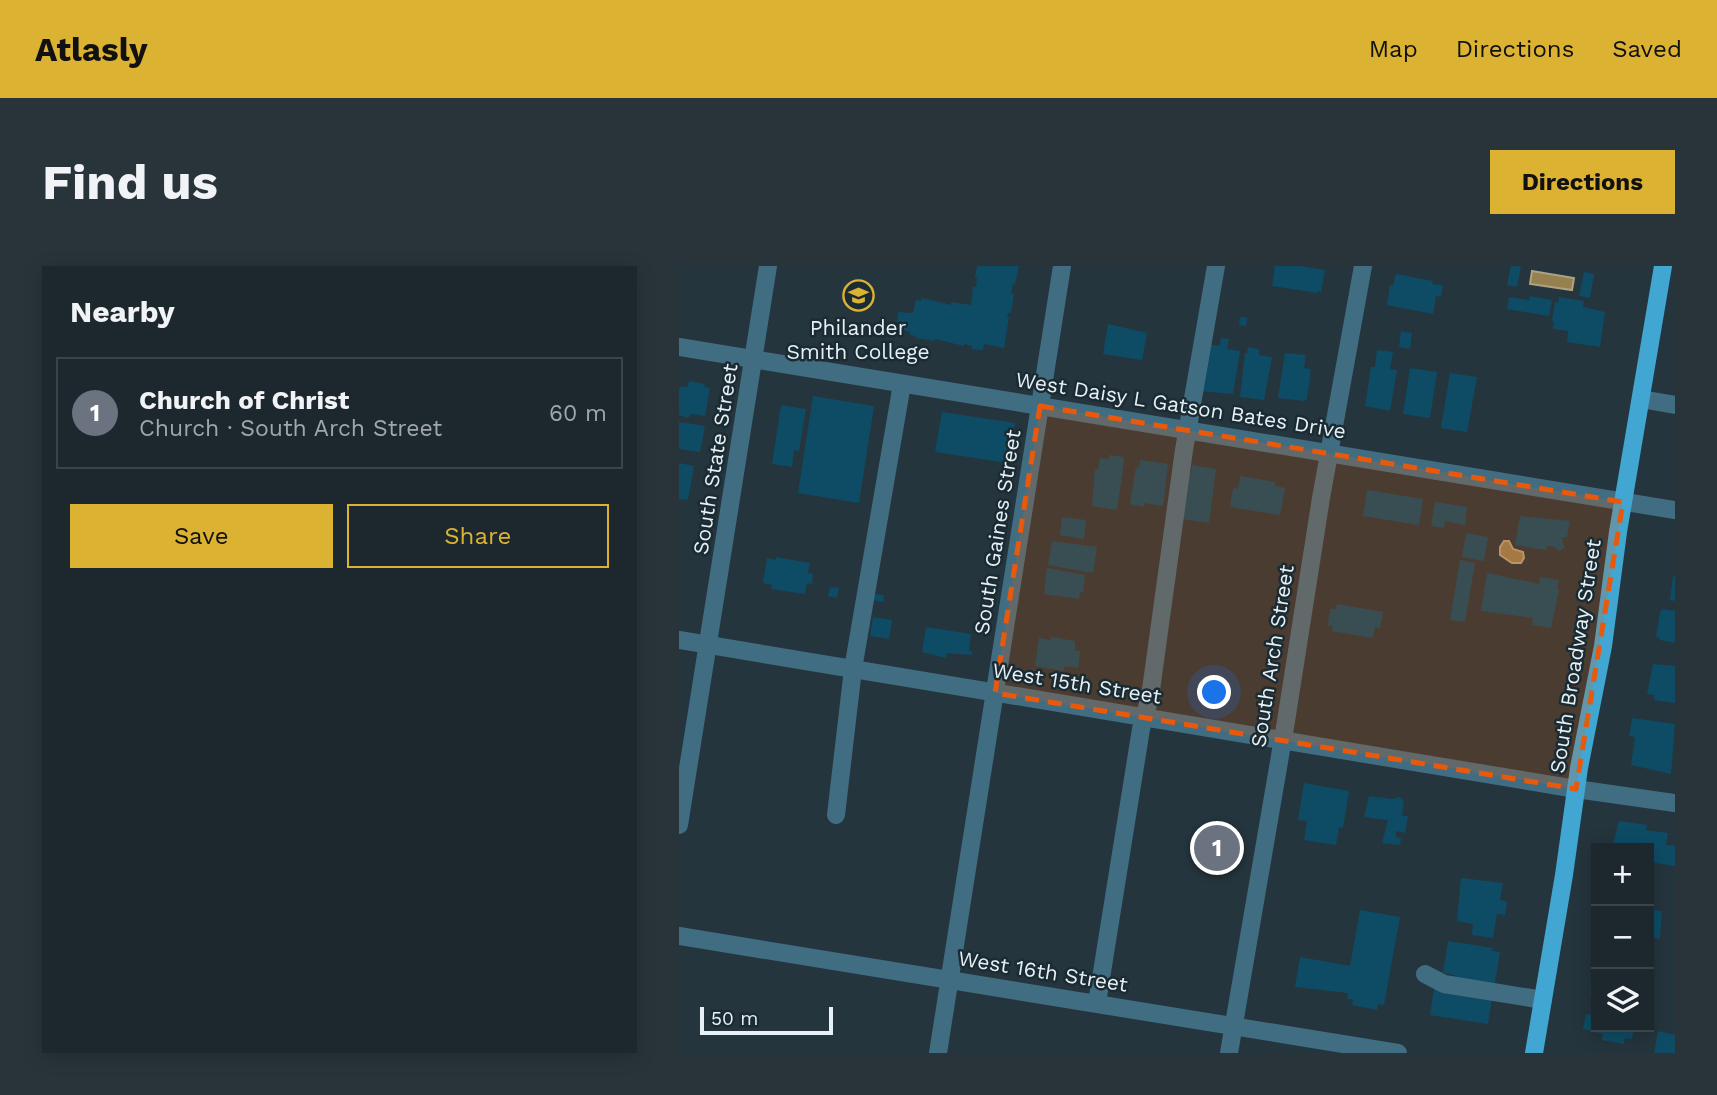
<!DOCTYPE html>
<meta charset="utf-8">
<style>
body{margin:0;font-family:"Work Sans",sans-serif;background:#29343a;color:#f1f3f6}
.controls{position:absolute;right:21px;bottom:21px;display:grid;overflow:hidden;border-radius:0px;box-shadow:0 4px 18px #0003}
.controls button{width:63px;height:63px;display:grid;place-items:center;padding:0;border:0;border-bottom:2px solid #3a444a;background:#1c282e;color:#f1f3f6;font:35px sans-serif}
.scale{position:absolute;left:21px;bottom:18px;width:133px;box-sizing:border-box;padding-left:7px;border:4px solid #e6f0f5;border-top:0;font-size:19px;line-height:24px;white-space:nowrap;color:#e6f0f5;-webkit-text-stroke:5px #1b2b33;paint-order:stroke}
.you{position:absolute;left:536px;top:427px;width:24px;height:24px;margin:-18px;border:5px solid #fff;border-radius:50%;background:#1a73e8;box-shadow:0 0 0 10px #1a73e833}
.badge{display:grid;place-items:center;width:46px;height:46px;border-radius:50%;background:#dcb233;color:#fff;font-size:23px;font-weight:700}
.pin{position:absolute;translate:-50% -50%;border:4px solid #fff;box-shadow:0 2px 7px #0006}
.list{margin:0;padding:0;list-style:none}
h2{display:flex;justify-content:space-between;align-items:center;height:91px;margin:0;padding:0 28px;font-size:30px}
h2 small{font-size:23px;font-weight:400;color:#a0a6aa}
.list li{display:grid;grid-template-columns:46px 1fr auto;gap:21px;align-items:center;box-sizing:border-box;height:112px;margin:0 14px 14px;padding:0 14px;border:2px solid #3a444a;border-radius:0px}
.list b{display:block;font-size:26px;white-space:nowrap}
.list p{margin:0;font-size:23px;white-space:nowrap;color:#a0a6aa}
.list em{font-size:23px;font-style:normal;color:#a0a6aa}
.actions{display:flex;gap:14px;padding:21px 28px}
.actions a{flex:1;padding:16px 0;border:2px solid #dcb233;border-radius:0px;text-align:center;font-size:24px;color:#dcb233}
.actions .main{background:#dcb233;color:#111}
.icon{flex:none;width:38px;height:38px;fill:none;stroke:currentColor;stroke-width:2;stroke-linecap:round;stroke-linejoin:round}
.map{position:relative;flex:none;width:996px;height:787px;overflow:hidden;border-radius:0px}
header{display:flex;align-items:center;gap:42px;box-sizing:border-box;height:98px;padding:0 35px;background:#dcb233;color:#111}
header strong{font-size:33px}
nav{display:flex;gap:38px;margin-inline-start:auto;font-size:24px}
.intro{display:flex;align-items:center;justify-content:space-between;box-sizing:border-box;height:168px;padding:0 42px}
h1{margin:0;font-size:49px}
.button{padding:18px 32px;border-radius:0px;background:#dcb233;color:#111;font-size:24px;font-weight:700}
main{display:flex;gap:42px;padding:0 42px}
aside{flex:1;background:#1c282e;border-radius:0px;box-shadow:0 4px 18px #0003}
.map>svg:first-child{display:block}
</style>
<header>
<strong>Atlasly</strong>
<nav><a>Map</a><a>Directions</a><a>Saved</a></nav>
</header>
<div class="intro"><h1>Find us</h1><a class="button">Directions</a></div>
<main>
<aside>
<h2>Nearby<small></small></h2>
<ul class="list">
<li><span class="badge" style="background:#6b7280">1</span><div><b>Church of Christ</b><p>Church · South Arch Street</p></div><em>60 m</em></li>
</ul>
<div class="actions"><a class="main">Save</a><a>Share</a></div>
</aside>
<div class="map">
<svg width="996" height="787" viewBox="0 0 996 787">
<rect width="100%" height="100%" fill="#25353d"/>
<!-- water -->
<g fill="#95814f" stroke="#ada281" stroke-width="2">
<path d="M853 5 895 12 893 24 851 18Z"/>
<path d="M825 275H830L834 283 844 286 845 292 842 297H833L821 289V281Z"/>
</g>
<!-- building -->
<g fill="#0e4c65">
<path d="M298 0H340L336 18 334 17 332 27 335 28 332 47H329L328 51H330L325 82 305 78 304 84 293 83V80L285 78V80L256 73 255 75 237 72V70L231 69V66L225 64V58L218 56 219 46 234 47 237 34 242 35 243 32 272 39V36L292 39 294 20 297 21 298 12H296Z"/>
<path d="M596 0H621L646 4 642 26 638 25V27L593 20Z"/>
<path d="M832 0H842L838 21 828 19Z"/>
<path d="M905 6 915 8 911 32 900 30Z"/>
<path d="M717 8 754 15 753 18 764 19 762 31 757 30 754 48 708 39 711 19 714 20Z"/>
<path d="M851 30 873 34 870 50 828 43 830 31 850 34Z"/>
<path d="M880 31 905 35 904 41 926 46 921 81 888 76 889 65 874 63 875 55H873L876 36 879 37Z"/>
<path d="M561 51 568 52 567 60 560 59Z"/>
<path d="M429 58 468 67 463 94 424 88Z"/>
<path d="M722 65 733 67 731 83 720 81Z"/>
<path d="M542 72 550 73 548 83 561 85 554 128 522 125 527 78 541 80Z"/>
<path d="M569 81 580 83V89L593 91 585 134 561 131 566 87H568Z"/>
<path d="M698 84 714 86 711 103 718 104 711 145 686 140 692 101H696Z"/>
<path d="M606 87 627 89 625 102 632 103 628 133 625 135 599 132Z"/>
<path d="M731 102 758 106 751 152 724 148Z"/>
<path d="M771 107 798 111 788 166 762 162Z"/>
<path d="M10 115 26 118 25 121 31 122 26 150 12 148 9 152 0 149V123L2 120 9 121Z"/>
<path d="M134 130 195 140 180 237 119 227Z"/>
<path d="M102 139 127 143 120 185 115 184 113 201 93 198Z"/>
<path d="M263 146 336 157 329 197 256 186Z"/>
<path d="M0 156 26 160 21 186 0 183Z"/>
<path d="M430 189 444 191 445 195 438 244 413 240 416 203 419 204 421 192 430 193Z"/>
<path d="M461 194 489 198 484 240 465 237V241L451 238 457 201 460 202Z"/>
<path d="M0 197 15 200 9 234 0 233Z"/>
<path d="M513 199 537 203 530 257 503 253 510 207H512Z"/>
<path d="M561 210 596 216V220L606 222 601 249 551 241 554 222 559 223Z"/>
<path d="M688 224 744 233 740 259 684 250Z"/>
<path d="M756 236 788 241 786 259 766 255 765 262 752 260Z"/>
<path d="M841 250 891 255 888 271H884L883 275 886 281 880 285 876 281 868 280 867 284 836 279Z"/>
<path d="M383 251 407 254 405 273 381 269Z"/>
<path d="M787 267 809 271 805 295 783 291Z"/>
<path d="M373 275 418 281 414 307 369 299Z"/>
<path d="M97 291 131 297 129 307 134 308 133 318 128 317 126 328 92 323 93 319 84 317 88 292 97 294Z"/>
<path d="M781 294 796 297 786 356 771 354Z"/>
<path d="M368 302 406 309 404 327 401 326 400 333 365 328Z"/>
<path d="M808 307 860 318 861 311 880 314 878 323 880 324 872 362 853 359 854 352 802 345Z"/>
<path d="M994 310H996V335L991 334Z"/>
<path d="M151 321 160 322 158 332 149 330Z"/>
<path d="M195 328 205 329 204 336 194 334Z"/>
<path d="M658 338 704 346 701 362 696 361 694 372 653 365 654 360 649 359 651 343H657Z"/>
<path d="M983 343 996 345V377L981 374V372L977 371 981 346Z"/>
<path d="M194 351 213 354 210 373 191 370Z"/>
<path d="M247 361 292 368 290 385H293V389L268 387 267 392 243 386Z"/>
<path d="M372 371 396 375V385H401L399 402 385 400V405L356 400 360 372 372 374Z"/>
<path d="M974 398 996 400V437L975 434V429L968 428Z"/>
<path d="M953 452 996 458 992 508 952 499 956 471 950 470Z"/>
<path d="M625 517 670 525 664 562 660 561 657 579 625 574 628 555 619 554Z"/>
<path d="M690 530 713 533 721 531 725 536 723 550H729L726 567 717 565V571L722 572 721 579 703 577 709 554 685 551Z"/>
<path d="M940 555 968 559 967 564 989 567 987 579 996 580V600L970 596V582H933Z"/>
<path d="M782 612 824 617 821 634 828 635 826 649 818 648 814 672 793 669 794 658 778 655Z"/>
<path d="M970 643 983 645 981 673 970 671Z"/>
<path d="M681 644 721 651 705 739 699 738 698 744 673 739 674 733H668L669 727 616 721 621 691 671 700Z"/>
<path d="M769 675 814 682 813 685 821 686 815 722 775 716 776 709 764 707Z"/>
<path d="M913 710H917V729L911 728Z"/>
<path d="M755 723 813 731 809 758 751 749Z"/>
<path d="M914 745H917V761H955L953 773 946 772 945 778 923 774 924 768 904 763 907 748 913 749Z"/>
<path d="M979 765 996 769V787H975Z"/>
</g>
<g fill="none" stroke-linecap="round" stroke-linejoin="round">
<!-- minor -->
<g stroke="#416d83" stroke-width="18">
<path d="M0 81 996 244"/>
<path d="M962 133 996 139"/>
<path d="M0 374 897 523 996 537"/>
<path d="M157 549 174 403 223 118"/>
<path d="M0 559 89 0"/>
<path d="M0 670 719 787"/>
<path d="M746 708 765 718 864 734"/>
<path d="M418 737 462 463 471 431 505 184 537 0"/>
<path d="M259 787 383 0"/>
<path d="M550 787 607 455 642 232 684 0"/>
</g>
<!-- major -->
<path stroke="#41a6d2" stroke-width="18" d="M855 787 885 609 900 502 924 380 939 266 984 0"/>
</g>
<!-- marked area -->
<path fill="#e8590c" fill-opacity="0.2" stroke="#e8590c" stroke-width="5" stroke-dasharray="14 9" stroke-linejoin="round" d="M361 140 944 236 897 523 316 427Z"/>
<!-- icons -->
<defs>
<symbol id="university-ring" viewBox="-11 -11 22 22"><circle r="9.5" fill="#1b2b33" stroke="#dcb233" stroke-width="1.5"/><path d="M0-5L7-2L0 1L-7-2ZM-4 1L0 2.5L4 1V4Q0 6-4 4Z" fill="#dcb233"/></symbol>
</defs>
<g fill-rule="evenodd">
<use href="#university-ring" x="162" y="12" width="35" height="35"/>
</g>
<g text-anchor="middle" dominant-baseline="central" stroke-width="5" stroke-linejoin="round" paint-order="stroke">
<!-- poi labels -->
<g font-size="21" fill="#e6f0f5" stroke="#1b2b33">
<text x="179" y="61">Philander<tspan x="179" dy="24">Smith College</tspan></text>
</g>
<!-- street labels -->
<g font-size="21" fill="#e6f0f5" stroke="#1b2b33">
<text transform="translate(502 139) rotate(9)">West Daisy L Gatson Bates Drive</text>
<text transform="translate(36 193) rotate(-81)">South State Street</text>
<text transform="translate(318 266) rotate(-81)">South Gaines Street</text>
<text transform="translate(593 390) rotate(-81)">South Arch Street</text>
<text transform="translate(896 390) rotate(-81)">South Broadway Street</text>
<text transform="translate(398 417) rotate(9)">West 15th Street</text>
<text transform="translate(364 705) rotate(9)">West 16th Street</text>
</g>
</g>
</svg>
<div class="controls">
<button>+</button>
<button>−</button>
<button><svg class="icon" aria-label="layers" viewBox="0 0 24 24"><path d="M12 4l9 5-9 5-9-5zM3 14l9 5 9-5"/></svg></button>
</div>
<div class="scale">50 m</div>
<div class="you"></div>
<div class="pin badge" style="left:538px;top:582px;background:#6b7280">1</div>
</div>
</main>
